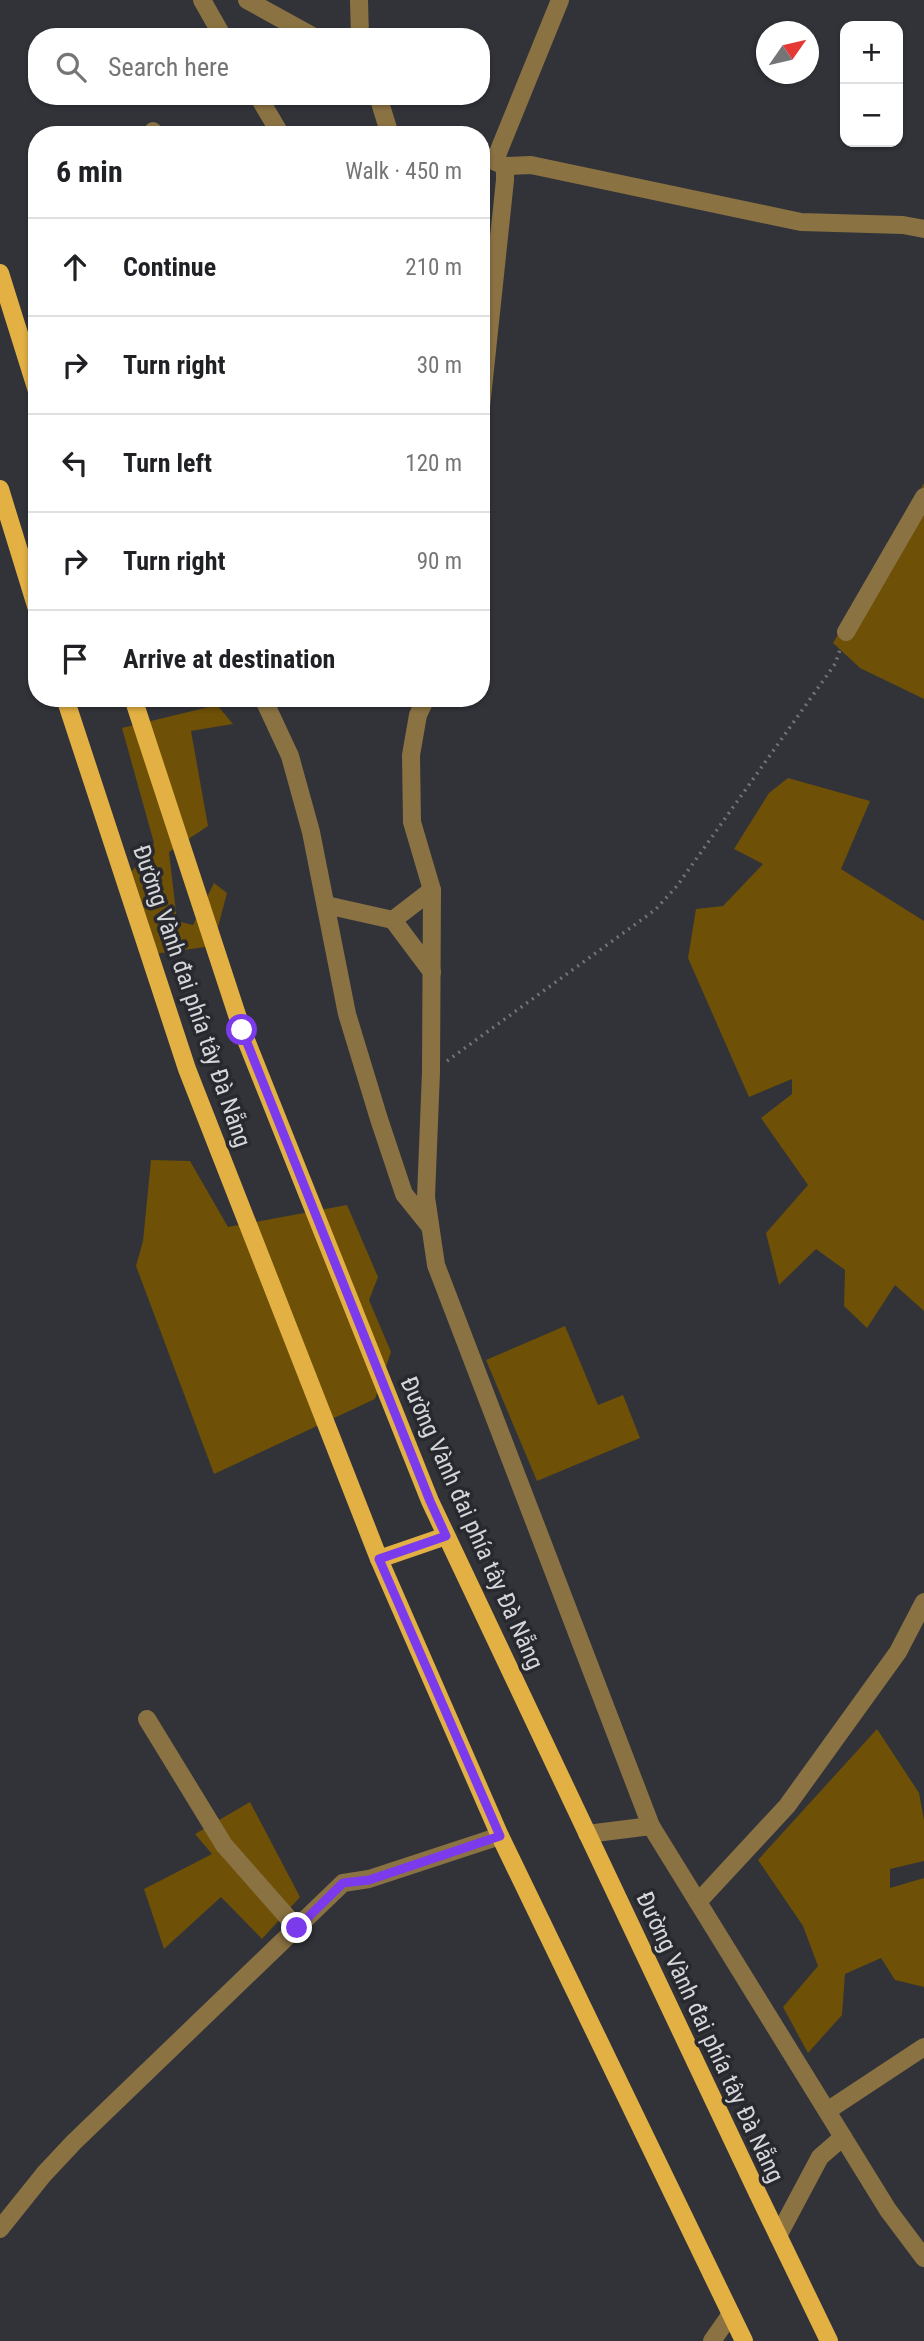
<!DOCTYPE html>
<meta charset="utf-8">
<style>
body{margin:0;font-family:"Roboto Condensed",sans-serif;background:#f2f2f2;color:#202124}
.controls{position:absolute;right:21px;top:21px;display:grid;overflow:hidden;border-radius:14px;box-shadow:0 2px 5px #0004}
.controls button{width:63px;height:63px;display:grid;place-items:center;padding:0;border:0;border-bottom:2px solid #e0e0e0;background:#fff;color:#202124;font:35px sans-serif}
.compass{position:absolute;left:756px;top:21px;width:63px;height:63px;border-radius:50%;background:#fff;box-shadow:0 2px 5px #0004;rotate:56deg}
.stop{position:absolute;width:21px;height:21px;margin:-16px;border:5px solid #7c3aed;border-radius:50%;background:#fff}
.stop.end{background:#7c3aed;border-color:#fff;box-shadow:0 2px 7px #0008}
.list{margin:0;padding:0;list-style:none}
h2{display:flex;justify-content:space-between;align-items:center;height:91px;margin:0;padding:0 28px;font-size:30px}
h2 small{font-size:23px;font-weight:400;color:#757577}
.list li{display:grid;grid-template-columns:46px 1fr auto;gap:21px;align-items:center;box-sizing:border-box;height:98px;padding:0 28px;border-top:2px solid #e0e0e0}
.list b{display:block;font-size:26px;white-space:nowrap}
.list em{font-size:23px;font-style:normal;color:#757577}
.icon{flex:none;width:38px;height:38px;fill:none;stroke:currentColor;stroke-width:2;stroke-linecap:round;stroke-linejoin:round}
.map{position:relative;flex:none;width:924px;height:2341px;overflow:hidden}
.search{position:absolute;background:#fff;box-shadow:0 2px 5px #0004;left:28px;top:28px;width:462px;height:77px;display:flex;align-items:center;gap:18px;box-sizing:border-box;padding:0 24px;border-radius:28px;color:#757577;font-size:26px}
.panel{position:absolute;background:#fff;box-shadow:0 2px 5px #0004;left:28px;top:126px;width:462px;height:581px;border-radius:28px}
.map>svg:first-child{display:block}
</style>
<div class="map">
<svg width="924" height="2341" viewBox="0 0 924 2341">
<rect width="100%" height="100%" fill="#313339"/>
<!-- green -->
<g fill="#6e5006">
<path d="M924 483V699L860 668 833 643Z"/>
<path d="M217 705 233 724 191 731 208 826 169 852 177 921 193 925 214 883 227 893 213 946 146 955 121 885 154 843 122 728Z"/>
<path d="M788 778 870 801 841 869 924 921V1311L895 1285 867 1328 844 1306 845 1270 816 1249 779 1285 766 1233 808 1185 761 1118 792 1094V1079L749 1097 688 958 696 909 723 906 763 864 734 849 769 793Z"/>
<path d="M151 1160 190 1161 228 1227 347 1205 378 1277 369 1300 391 1352 375 1399 214 1474 136 1266 143 1241Z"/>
<path d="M565 1326 598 1405 623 1395 640 1438 537 1481 486 1360Z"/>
<path d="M877 1729 919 1793 924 1820V1861L890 1869V1888L924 1878V1987L895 1980 881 1958 845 1974 842 2015 808 2053 783 2007 818 1966 803 1926 758 1860Z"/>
<path d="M250 1802 300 1897 262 1939 221 1897 164 1949 144 1889 212 1854 195 1834Z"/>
</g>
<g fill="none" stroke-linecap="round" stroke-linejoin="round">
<!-- path -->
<path stroke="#727479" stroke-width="3.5" stroke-dasharray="2 5" stroke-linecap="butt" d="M447 1061 655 910 677 886 835 664 841 647"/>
<!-- minor -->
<g stroke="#8b7243" stroke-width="18">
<path d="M202 0 223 37"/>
<path d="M247 0 314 37"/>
<path d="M359 0 360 37"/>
<path d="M258 96 281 135"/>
<path d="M378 96 390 135"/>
<path d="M153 131V135"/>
<path d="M481 156 505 166 531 165 801 222 903 225 924 229"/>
<path d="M495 160 560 0"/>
<path d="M481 407 505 180V166"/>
<path d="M846 632 924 497"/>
<path d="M263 698 290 756 311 832 347 1014 379 1119 404 1194 429 1225"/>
<path d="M426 698 418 715 411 755 412 822 432 890 431 1072 426 1197 436 1265 651 1826 888 2210 924 2258"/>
<path d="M326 905 393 920 432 972"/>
<path d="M393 920 432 890"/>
<path d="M147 1719 224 1845 297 1928"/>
<path d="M587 1834 651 1826"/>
<path d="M698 1902 787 1806 898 1652 924 1602"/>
<path d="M827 2111 924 2047"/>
<path d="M0 2229 44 2174 74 2142 343 1883 369 1879 500 1836"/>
<path d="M778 2236 820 2157 843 2137"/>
<path d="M712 2341 731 2314"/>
</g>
<!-- major -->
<g stroke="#e2b043" stroke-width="18">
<path d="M0 273 37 391"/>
<path d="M0 489 37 609"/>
<path d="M65 698 187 1069 379 1559 500 1836 744 2341"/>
<path d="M133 698 242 1030 430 1501 757 2192 829 2341"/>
<path d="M379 1559 446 1536"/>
</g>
</g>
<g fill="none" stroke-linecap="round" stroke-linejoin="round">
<!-- route -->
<path stroke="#7c3aed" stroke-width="9" d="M242 1030 430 1501 446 1536 379 1559 500 1836 369 1880 343 1883 297 1928"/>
</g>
<g text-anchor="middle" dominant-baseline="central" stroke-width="7" stroke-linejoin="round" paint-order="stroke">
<!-- street labels -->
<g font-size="24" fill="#d5d6da" stroke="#27292f">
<text transform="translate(192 996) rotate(71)">Đường Vành đai phía tây Đà Nẵng</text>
<text transform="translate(472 1523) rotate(66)">Đường Vành đai phía tây Đà Nẵng</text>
<text transform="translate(710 2037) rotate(65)">Đường Vành đai phía tây Đà Nẵng</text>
</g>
</g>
</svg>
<div class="controls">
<button>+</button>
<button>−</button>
</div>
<svg class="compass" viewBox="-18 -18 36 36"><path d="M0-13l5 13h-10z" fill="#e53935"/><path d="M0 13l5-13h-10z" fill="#757577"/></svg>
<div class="stop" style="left:242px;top:1030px"></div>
<div class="stop end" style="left:297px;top:1928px"></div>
<div class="search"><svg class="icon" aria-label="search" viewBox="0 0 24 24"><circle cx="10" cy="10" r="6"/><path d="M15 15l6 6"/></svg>Search here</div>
<section class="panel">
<h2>6 min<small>Walk · 450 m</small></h2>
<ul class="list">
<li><svg class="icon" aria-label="ahead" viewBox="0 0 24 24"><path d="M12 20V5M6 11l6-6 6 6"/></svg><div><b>Continue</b></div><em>210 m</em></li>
<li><svg class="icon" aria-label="right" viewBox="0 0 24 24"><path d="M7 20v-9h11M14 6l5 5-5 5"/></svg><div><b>Turn right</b></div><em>30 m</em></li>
<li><svg class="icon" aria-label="left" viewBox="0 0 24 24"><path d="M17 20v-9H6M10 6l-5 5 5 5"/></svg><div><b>Turn left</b></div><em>120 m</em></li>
<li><svg class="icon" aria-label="right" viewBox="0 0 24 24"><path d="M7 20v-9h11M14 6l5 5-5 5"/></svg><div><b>Turn right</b></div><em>90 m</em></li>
<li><svg class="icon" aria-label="arrive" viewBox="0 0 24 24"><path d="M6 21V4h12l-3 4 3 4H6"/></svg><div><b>Arrive at destination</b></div></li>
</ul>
</section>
</div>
